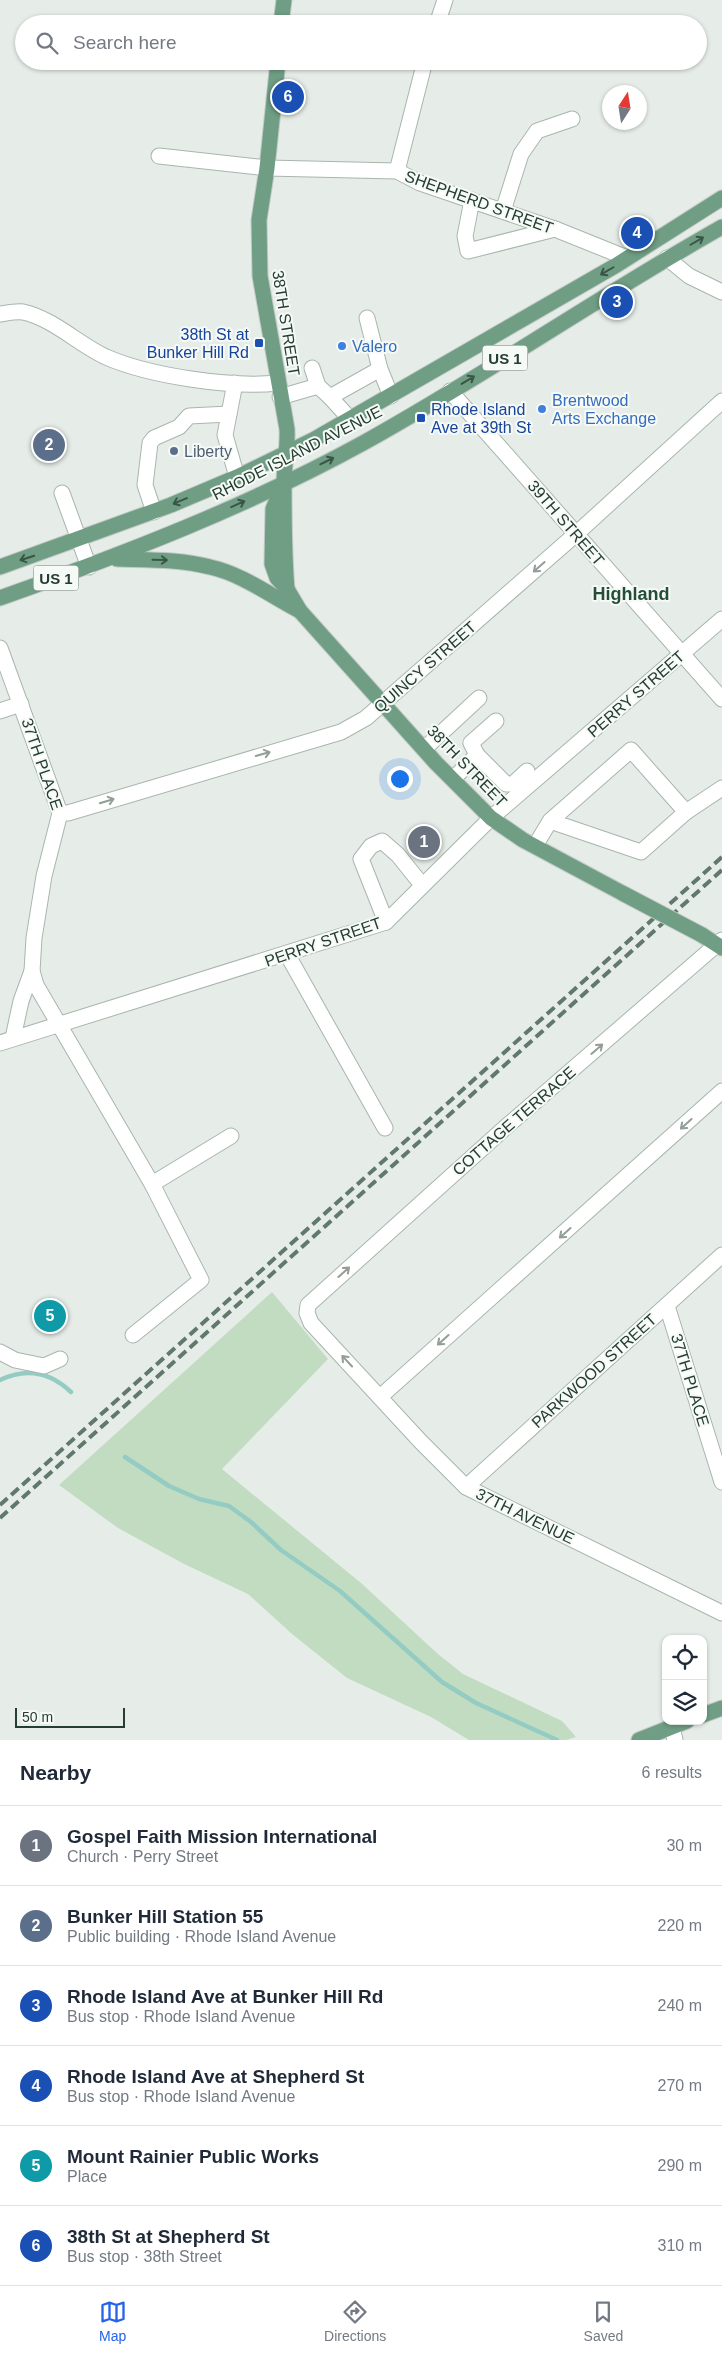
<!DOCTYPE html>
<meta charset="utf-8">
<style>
body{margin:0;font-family:Helvetica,sans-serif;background:#f6f6f7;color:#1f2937}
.controls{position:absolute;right:15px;bottom:15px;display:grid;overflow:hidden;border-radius:10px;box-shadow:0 1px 4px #0004}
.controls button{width:45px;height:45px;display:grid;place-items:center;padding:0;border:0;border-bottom:1px solid #e0e1e3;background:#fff;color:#1f2937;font:25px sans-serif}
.compass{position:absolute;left:602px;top:85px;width:45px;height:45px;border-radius:50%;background:#fff;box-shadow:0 1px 4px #0004;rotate:12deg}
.scale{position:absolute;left:15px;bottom:12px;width:110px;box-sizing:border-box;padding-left:5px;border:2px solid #263d31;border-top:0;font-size:14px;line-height:18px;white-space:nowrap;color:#263d31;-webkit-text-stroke:4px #f6faf7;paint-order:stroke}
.you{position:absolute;left:399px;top:778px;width:18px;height:18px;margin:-12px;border:4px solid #fff;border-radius:50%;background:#1a73e8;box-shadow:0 0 0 8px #1a73e833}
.badge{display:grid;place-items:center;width:32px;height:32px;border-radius:50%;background:#2563eb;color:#fff;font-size:16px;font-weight:700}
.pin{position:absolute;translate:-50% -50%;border:2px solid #fff;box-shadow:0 1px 5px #0006}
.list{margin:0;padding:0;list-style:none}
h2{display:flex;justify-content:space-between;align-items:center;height:65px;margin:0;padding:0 20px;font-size:21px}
h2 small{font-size:16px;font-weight:400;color:#747a83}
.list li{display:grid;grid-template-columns:32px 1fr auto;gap:15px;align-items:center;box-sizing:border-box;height:80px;padding:0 20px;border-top:1px solid #e0e1e3}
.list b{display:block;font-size:19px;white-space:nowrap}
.list p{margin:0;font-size:16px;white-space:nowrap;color:#747a83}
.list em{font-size:16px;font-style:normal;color:#747a83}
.icon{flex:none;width:28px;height:28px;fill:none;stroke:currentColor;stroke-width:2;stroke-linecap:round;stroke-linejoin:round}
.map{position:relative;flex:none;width:722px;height:1740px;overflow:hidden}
.search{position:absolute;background:#fff;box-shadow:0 1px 4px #0004;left:15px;right:15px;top:15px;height:55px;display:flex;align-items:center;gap:12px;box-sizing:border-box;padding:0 18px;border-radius:28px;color:#747a83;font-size:19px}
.sheet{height:545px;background:#fff}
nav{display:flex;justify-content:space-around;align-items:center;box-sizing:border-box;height:70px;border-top:1px solid #e0e1e3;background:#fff;font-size:14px;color:#747a83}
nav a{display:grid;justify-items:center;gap:2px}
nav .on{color:#2563eb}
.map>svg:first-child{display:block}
</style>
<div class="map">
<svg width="722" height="1740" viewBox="0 0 722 1740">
<rect width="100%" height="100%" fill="#e6ede8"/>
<!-- green -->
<path fill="#c2dcc1" d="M272 1292 328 1359 222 1469 361 1583 438 1654 463 1674 562 1721 576 1737 566 1740H469L431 1717 347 1678 292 1634 248 1594 184 1564 118 1528 59 1485Z"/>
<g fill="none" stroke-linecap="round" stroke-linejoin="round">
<!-- stream -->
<g stroke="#94ccc4" stroke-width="4.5">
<path d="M0 1380C27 1367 50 1372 71 1392"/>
<path d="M125 1457 169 1486 199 1499 229 1506 251 1522 281 1550 340 1591 442 1682 476 1703 557 1740"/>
</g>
<defs>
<g id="minor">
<path d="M437 24 445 0"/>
<path d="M159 156 267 168 397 171 420 183 555 229 627 258"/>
<path d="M397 171 425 61"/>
<path d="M472 200 465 236 468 251 555 229"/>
<path d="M503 211 521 154 537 131 572 119"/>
<path d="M667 258 689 276 722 292"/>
<path d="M0 314C7 313 16 311 23 312 54 319 78 344 106 357 150 376 230 388 278 383"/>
<path d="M367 318 380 369 391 396"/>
<path d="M312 368 318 386 330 397 380 369"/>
<path d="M235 383 225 435 237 477"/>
<path d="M450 391 722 699"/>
<path d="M280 397 318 386"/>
<path d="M330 397 350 419"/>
<path d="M62 493 89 567"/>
<path d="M154 512 145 485 150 443 154 438 179 427 189 416 229 414"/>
<path d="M0 648 60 813 44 876 34 938 32 971 36 985 152 1184 201 1280 133 1335"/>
<path d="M0 711 21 704"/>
<path d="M424 749 479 698"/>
<path d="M477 755 506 784H513L527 771"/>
<path d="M453 779 477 755 471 743 496 721"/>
<path d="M686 812 722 788"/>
<path d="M60 813H68L341 732 366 718 576 534 722 401"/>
<path d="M535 846 550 821 631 750 686 812 641 852 550 821"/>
<path d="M386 922 361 859 371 846 382 841 398 855 422 885"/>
<path d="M722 940 507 1126 308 1305 307 1313 311 1323 421 1442 466 1487 722 1613"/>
<path d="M287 954 385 1128"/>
<path d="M13 1038 21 1001 32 971"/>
<path d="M0 1043 386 922 491 818 722 619"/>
<path d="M152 1184 231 1136"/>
<path d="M667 1306 722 1482"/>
<path d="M0 1352 15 1360 44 1366 60 1359"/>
<path d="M380 1397 722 1091"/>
<path d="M466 1487 722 1255"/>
<path d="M672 1727 675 1740"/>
</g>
<g id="major">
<path d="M281 24 284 0"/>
<path d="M278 61 267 168 259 220 260 276 287 429C288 448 284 465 284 484 284 519 284 554 287 589"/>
<path d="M284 483 273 509 272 564 277 578 287 589 300 611 436 763 491 818 523 840 624 894"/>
<path d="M117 559C148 560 180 559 210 567 242 574 271 596 300 611"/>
<path d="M0 567 171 505 237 477 313 440 615 266 722 198"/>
<path d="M0 598C124 554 249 506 365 442 486 375 601 295 722 227"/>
<path d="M702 935 722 948"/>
<path d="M703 1715 722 1708"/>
<path d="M639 1740 687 1721"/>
</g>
</defs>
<!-- minor casing -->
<use href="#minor" stroke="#a9b5ad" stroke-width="17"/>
<!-- major casing -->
<use href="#major" stroke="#c2c9c5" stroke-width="17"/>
<!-- minor -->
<use href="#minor" stroke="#fff" stroke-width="15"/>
<!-- major -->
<use href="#major" stroke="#6f9e84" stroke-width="15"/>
<!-- rail -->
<g stroke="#61796b" stroke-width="4" stroke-dasharray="10 5" stroke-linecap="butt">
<path d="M0 1505 722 857"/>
<path d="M0 1518 722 870"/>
</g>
<defs>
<path id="major-bridge" d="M624 894 702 935"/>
</defs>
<!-- major-bridge casing -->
<use href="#major-bridge" stroke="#c2c9c5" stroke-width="17" stroke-linecap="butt"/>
<!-- major-bridge -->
<use href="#major-bridge" stroke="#6f9e84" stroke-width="15"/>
</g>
<!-- one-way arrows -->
<defs><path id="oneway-shaft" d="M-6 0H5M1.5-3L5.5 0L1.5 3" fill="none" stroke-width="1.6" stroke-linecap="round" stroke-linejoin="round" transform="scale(1.25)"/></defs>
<g stroke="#385546">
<use href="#oneway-shaft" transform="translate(697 241) rotate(-30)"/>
<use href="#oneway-shaft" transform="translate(607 271) rotate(150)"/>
<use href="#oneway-shaft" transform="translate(468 380) rotate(-31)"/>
<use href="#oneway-shaft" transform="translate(327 461) rotate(-26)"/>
<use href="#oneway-shaft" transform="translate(180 501) rotate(157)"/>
<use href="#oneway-shaft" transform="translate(238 504) rotate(-24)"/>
<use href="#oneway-shaft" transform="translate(27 558) rotate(162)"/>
<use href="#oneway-shaft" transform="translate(160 560) rotate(1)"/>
</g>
<g stroke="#929e98">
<use href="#oneway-shaft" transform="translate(539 567) rotate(139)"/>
<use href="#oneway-shaft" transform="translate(263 754) rotate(-16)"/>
<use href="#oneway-shaft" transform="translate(107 801) rotate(-17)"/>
<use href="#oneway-shaft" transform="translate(597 1049) rotate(-41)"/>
<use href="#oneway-shaft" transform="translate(686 1124) rotate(138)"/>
<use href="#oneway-shaft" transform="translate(565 1233) rotate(138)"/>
<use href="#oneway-shaft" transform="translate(344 1272) rotate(-42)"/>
<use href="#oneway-shaft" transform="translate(443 1340) rotate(138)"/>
<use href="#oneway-shaft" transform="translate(347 1361) rotate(-133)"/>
</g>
<!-- markers -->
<g fill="#1a4fb4" stroke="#f6faf7" stroke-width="2">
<rect x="254" y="338" width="10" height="10" rx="2.5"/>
<rect x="416" y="413" width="10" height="10" rx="2.5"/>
</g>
<g fill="#3f7fe0" stroke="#f6faf7" stroke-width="2">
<circle cx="342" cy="346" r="5"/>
<circle cx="542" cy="409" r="5"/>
</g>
<circle fill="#5c6f8a" stroke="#f6faf7" stroke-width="2" cx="174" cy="451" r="5"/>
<g text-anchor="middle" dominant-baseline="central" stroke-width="4" stroke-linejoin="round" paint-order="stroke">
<!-- shield labels -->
<g fill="#f6faf7" stroke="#64766c" stroke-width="1">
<rect x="482.5" y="345.5" width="45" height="25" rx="4"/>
<rect x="33.5" y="565.5" width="45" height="25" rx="4"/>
</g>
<g font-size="15" font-weight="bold" fill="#263d31">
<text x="505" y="358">US 1</text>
<text x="56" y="578">US 1</text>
</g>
<!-- street labels -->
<g font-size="16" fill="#263d31" stroke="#f6faf7">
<text transform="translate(479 202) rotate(20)">SHEPHERD STREET</text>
<text transform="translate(286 323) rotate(81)">38TH STREET</text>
<text transform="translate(297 453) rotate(-27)">RHODE ISLAND AVENUE</text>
<text transform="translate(566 523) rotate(49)">39TH STREET</text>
<text transform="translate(425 667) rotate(-41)">QUINCY STREET</text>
<text transform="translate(636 694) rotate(-41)">PERRY STREET</text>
<text transform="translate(42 764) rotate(71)">37TH PLACE</text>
<text transform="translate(467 766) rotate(46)">38TH STREET</text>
<text transform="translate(323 942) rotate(-19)">PERRY STREET</text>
<text transform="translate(514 1121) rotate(-41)">COTTAGE TERRACE</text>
<text transform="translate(594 1371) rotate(-42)">PARKWOOD STREET</text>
<text transform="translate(690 1380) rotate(73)">37TH PLACE</text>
<text transform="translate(525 1516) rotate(26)">37TH AVENUE</text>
</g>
<!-- transit labels -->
<g font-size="16" fill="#164399" stroke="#f6faf7" text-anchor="end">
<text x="249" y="334">38th St at<tspan x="249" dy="18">Bunker Hill Rd</tspan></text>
<text x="431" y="409" text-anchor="start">Rhode Island<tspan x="431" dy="18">Ave at 39th St</tspan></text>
</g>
<!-- shop labels -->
<g font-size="16" fill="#366cbe" stroke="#f6faf7" text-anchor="start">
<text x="352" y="346">Valero</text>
<text x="552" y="400">Brentwood<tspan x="552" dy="18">Arts Exchange</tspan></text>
</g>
<!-- service labels -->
<g font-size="16" fill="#4e5e75" stroke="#f6faf7" text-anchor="start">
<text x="184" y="451">Liberty</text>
</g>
<!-- neighbourhood labels -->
<g font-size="18" font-weight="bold" fill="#244e37" stroke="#f6faf7">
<text x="631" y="594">Highland</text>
</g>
</g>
</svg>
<div class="controls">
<button><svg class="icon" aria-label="locate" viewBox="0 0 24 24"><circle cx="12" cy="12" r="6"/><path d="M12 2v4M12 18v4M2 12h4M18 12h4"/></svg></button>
<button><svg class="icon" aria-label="layers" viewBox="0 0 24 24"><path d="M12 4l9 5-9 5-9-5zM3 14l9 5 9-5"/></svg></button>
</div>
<svg class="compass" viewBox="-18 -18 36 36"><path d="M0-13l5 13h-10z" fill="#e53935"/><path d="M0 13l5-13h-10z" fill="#747a83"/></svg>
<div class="scale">50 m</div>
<div class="you"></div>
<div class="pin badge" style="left:424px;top:842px;background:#6b7280">1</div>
<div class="pin badge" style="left:49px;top:445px;background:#5c6f8a">2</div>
<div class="pin badge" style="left:617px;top:302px;background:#1a4fb4">3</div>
<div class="pin badge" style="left:637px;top:233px;background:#1a4fb4">4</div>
<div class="pin badge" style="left:50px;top:1316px;background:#0f9aa8">5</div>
<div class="pin badge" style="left:288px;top:97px;background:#1a4fb4">6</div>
<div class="search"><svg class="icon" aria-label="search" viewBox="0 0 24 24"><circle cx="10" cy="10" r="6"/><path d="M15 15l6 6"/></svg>Search here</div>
</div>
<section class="sheet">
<h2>Nearby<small>6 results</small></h2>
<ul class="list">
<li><span class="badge" style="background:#6b7280">1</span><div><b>Gospel Faith Mission International</b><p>Church · Perry Street</p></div><em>30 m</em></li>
<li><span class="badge" style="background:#5c6f8a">2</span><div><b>Bunker Hill Station 55</b><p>Public building · Rhode Island Avenue</p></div><em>220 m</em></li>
<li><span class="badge" style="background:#1a4fb4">3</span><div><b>Rhode Island Ave at Bunker Hill Rd</b><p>Bus stop · Rhode Island Avenue</p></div><em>240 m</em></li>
<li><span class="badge" style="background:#1a4fb4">4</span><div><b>Rhode Island Ave at Shepherd St</b><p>Bus stop · Rhode Island Avenue</p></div><em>270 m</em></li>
<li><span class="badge" style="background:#0f9aa8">5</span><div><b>Mount Rainier Public Works</b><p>Place</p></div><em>290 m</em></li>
<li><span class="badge" style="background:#1a4fb4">6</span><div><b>38th St at Shepherd St</b><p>Bus stop · 38th Street</p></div><em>310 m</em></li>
</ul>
</section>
<nav>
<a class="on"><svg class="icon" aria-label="map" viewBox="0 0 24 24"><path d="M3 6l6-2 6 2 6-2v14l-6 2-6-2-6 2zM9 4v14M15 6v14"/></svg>Map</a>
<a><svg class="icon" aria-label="directions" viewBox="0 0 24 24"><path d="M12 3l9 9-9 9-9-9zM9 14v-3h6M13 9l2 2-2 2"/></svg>Directions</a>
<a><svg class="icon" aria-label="saved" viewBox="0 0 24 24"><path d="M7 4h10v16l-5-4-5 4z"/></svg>Saved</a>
</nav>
